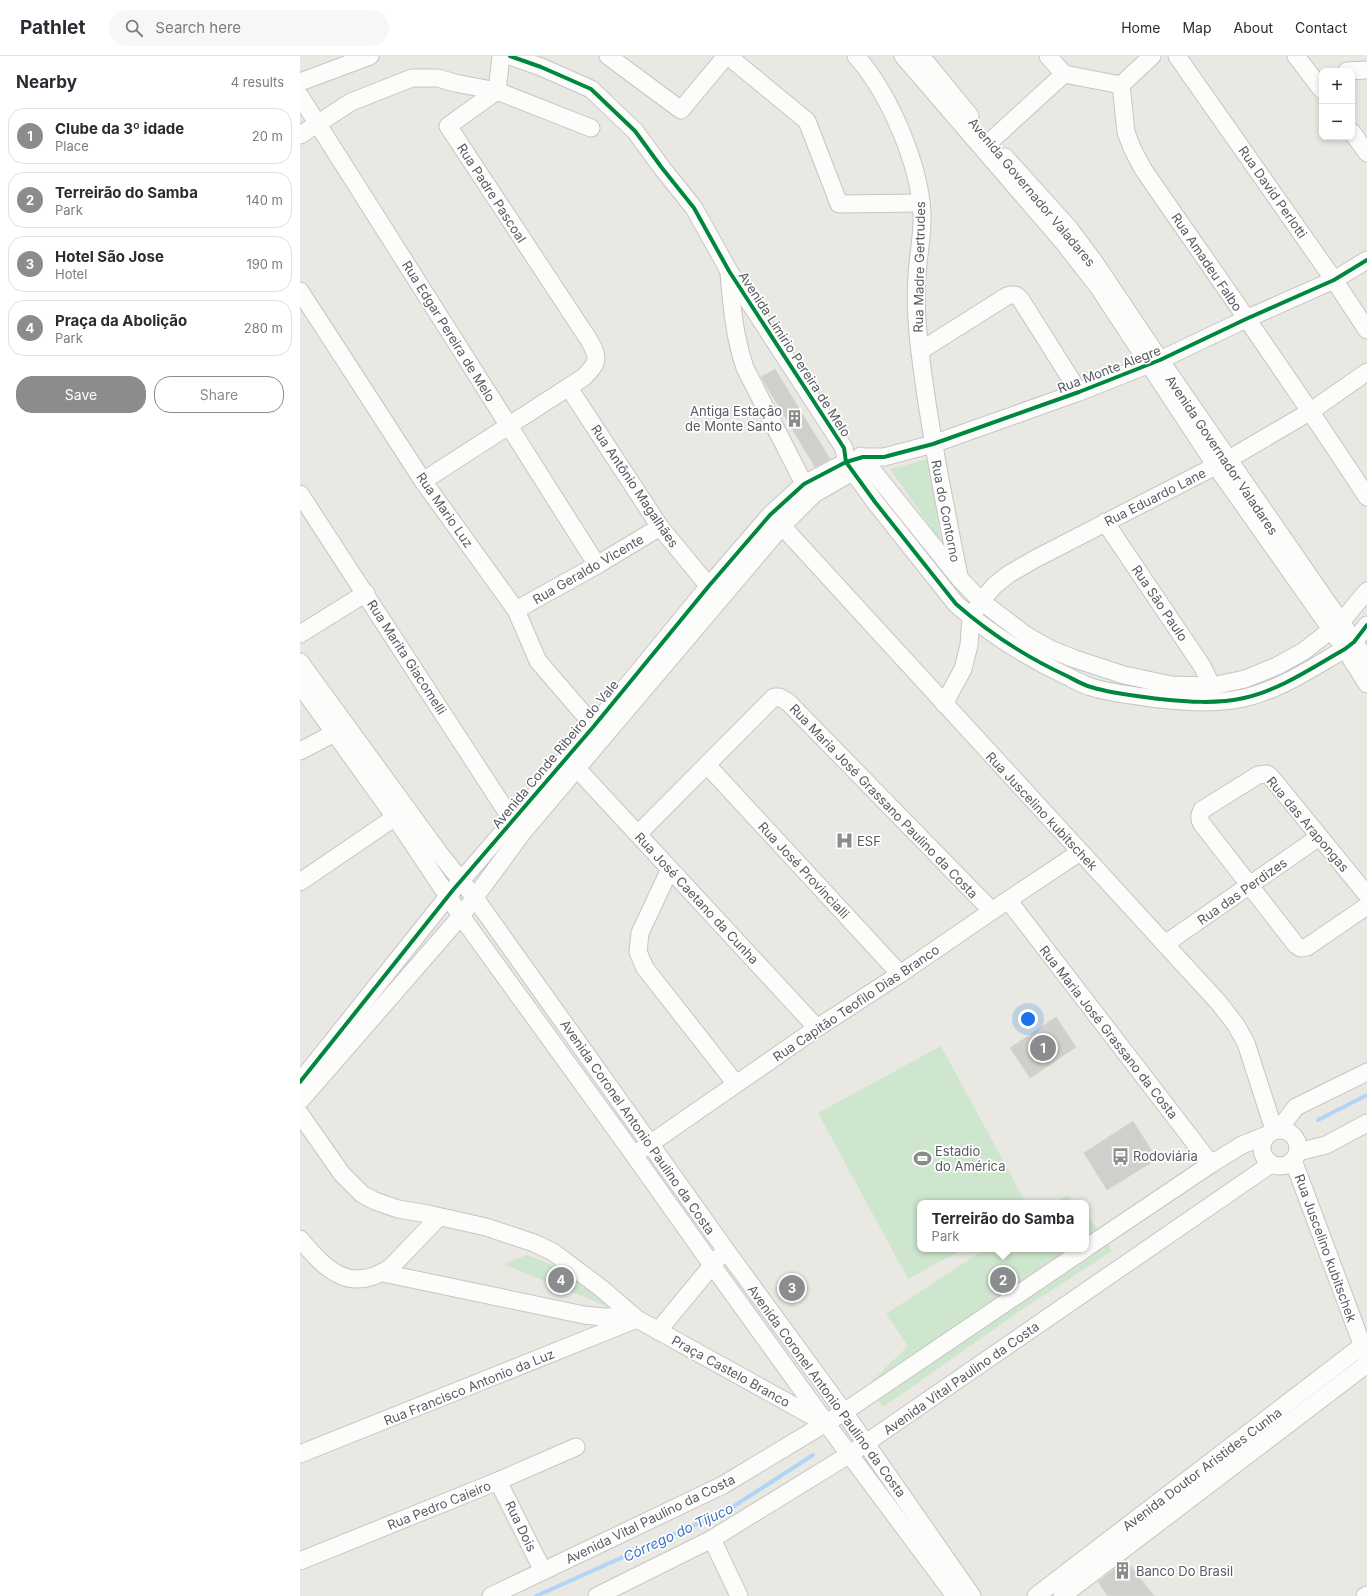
<!DOCTYPE html>
<meta charset="utf-8">
<style>
body{margin:0;font-family:Inter,sans-serif;background:#f7f7f7;color:#2b2b33}
.controls{position:absolute;right:12px;top:12px;display:grid;overflow:hidden;border-radius:8px;box-shadow:0 2px 6px #0003}
.controls button{width:36px;height:36px;display:grid;place-items:center;padding:0;border:0;border-bottom:1px solid #e1e1e2;background:#fff;color:#2b2b33;font:20px sans-serif}
.you{position:absolute;left:728px;top:963px;width:14px;height:14px;margin:-10px;border:3px solid #fff;border-radius:50%;background:#1a73e8;box-shadow:0 0 0 6px #1a73e833}
.badge{display:grid;place-items:center;width:26px;height:26px;border-radius:50%;background:#8b8c8e;color:#fff;font-size:13px;font-weight:700}
.pin{position:absolute;translate:-50% -50%;border:2px solid #fff;box-shadow:0 1px 4px #0006}
.popup{position:absolute;left:617px;top:1144px;width:172px;height:52px;box-sizing:border-box;display:grid;place-content:center;border-radius:8px;background:#fff;filter:drop-shadow(0 1px 3px #0005);font-size:13px;white-space:nowrap;color:#7c7c81}
.popup b{font-size:15px;color:#2b2b33}
.popup::after{content:'';position:absolute;left:50%;top:100%;margin-left:-8px;border:8px solid transparent;border-top-color:#fff}
.list{margin:0;padding:0;list-style:none}
h2{display:flex;justify-content:space-between;align-items:center;height:52px;margin:0;padding:0 16px;font-size:17px}
h2 small{font-size:13px;font-weight:400;color:#7c7c81}
.list li{display:grid;grid-template-columns:26px 1fr auto;gap:12px;align-items:center;box-sizing:border-box;height:56px;margin:0 8px 8px;padding:0 8px;border:1px solid #e1e1e2;border-radius:16px}
.list b{display:block;font-size:15px;white-space:nowrap}
.list p{margin:0;font-size:13px;white-space:nowrap;color:#7c7c81}
.list em{font-size:13px;font-style:normal;color:#7c7c81}
.actions{display:flex;gap:8px;padding:12px 16px}
.actions a{flex:1;padding:9px 0;border:1px solid #8b8c8e;border-radius:16px;text-align:center;font-size:14px;color:#8b8c8e}
.actions .main{background:#8b8c8e;color:#fff}
.icon{flex:none;width:22px;height:22px;fill:none;stroke:currentColor;stroke-width:2;stroke-linecap:round;stroke-linejoin:round}
.map{position:relative;flex:none;width:1067px;height:1540px;overflow:hidden}
header{display:flex;align-items:center;gap:24px;box-sizing:border-box;height:56px;padding:0 20px;background:#fff;border-bottom:1px solid #e1e1e2}
header strong{font-size:19px}
nav{display:flex;gap:22px;margin-inline-start:auto;font-size:14px}
.search{width:280px;height:36px;background:#f7f7f7;display:flex;align-items:center;gap:10px;box-sizing:border-box;padding:0 14px;border-radius:22px;color:#7c7c81;font-size:15px}
main{display:flex}
aside{flex:1;background:#fff}
.map>svg:first-child{display:block}
</style>
<header>
<strong>Pathlet</strong>
<div class="search"><svg class="icon" aria-label="search" viewBox="0 0 24 24"><circle cx="10" cy="10" r="6"/><path d="M15 15l6 6"/></svg>Search here</div>
<nav><a>Home</a><a>Map</a><a>About</a><a>Contact</a></nav>
</header>
<main>
<aside>
<h2>Nearby<small>4 results</small></h2>
<ul class="list">
<li><span class="badge">1</span><div><b>Clube da 3º idade</b><p>Place</p></div><em>20 m</em></li>
<li><span class="badge">2</span><div><b>Terreirão do Samba</b><p>Park</p></div><em>140 m</em></li>
<li><span class="badge">3</span><div><b>Hotel São Jose</b><p>Hotel</p></div><em>190 m</em></li>
<li><span class="badge">4</span><div><b>Praça da Abolição</b><p>Park</p></div><em>280 m</em></li>
</ul>
<div class="actions"><a class="main">Save</a><a>Share</a></div>
</aside>
<div class="map">
<svg width="1067" height="1540" viewBox="0 0 1067 1540">
<rect width="100%" height="100%" fill="#e9e8e2"/>
<!-- green -->
<g fill="#cfe6ce">
<path d="M629 403 641 486 590 413Z"/>
<path d="M641 990 726 1147H620V1193H663L608 1223 518 1057Z"/>
<path d="M767 1139 774 1147H755Z"/>
<path d="M786 1159 796 1170 812 1195 723 1253 583 1351 568 1329 608 1290 586 1258 685 1193H786Z"/>
<path d="M227 1199 262 1213 326 1258 203 1208Z"/>
</g>
<g fill="none" stroke-linecap="round" stroke-linejoin="round">
<!-- stream -->
<g stroke="#b2d4f6" stroke-width="4">
<path d="M1018 1064 1067 1039"/>
<path d="M236 1540 428 1454 513 1399"/>
</g>
</g>
<!-- building -->
<g fill="#d0cfcc" stroke="#d8d6d1">
<path d="M475 313 530 403 515 411 461 321Z"/>
<path d="M756 961 776 991 730 1022 710 992Z"/>
<path d="M833 1065 857 1103 807 1134 784 1097Z"/>
<path d="M826 1504 854 1540H808L798 1526Z"/>
</g>
<g fill="none" stroke-linecap="round" stroke-linejoin="round">
<defs>
<g id="minor">
<path d="M210 0 241 11 291 33 335 75 362 112 394 152 429 215 544 392 546 406 575 446 656 548C689 577 726 601 767 620 775 624 783 629 791 631 813 638 837 640 860 643 888 646 917 648 944 642 980 634 1013 611 1045 593L1054 586 1067 569"/>
<path d="M308 0 381 54 426 0"/>
<path d="M428 0 507 65 539 148 621 147"/>
<path d="M556 0C589 37 619 107 622 157 623 178 618 199 617 220 615 245 617 271 620 296 629 371 644 445 659 520"/>
<path d="M603 0 764 187 799 232 916 410 1045 593 1067 628"/>
<path d="M621 0 670 60"/>
<path d="M748 0 764 18 821 29 826 76 832 92 843 113C918 222 995 330 1067 441"/>
<path d="M877 0 1034 224 1067 274"/>
<path d="M996 0 1022 34"/>
<path d="M1047 15 1067 14"/>
<path d="M0 26 70 0"/>
<path d="M821 29 852 0"/>
<path d="M0 40 297 509"/>
<path d="M1052 76 1067 97"/>
<path d="M0 79 51 46 112 22H138L155 27 197 35 291 72"/>
<path d="M683 92 764 18"/>
<path d="M705 101 769 172 793 204 860 304 1041 566 1067 605"/>
<path d="M429 217C432 251 434 279 445 312L504 428 511 435"/>
<path d="M0 235 123 425 216 554 238 605 294 670 302 677"/>
<path d="M620 295 707 240C714 238 716 238 721 244L779 336"/>
<path d="M269 332 360 471 416 539"/>
<path d="M561 400 659 522 681 545 727 580 750 593 775 603 824 619 871 629 912 630 945 623 977 610 1004 595 1041 566 1067 535"/>
<path d="M123 425 284 321C299 306 299 302 289 284L148 70 197 35 201 0"/>
<path d="M0 438 212 764 219 772"/>
<path d="M474 463 482 470 919 947 936 969 946 987 974 1074"/>
<path d="M805 466 902 610 912 630"/>
<path d="M216 554 297 509 360 471"/>
<path d="M0 578 66 537"/>
<path d="M0 606 140 798 175 842 425 1193 544 1356 672 1540"/>
<path d="M0 629 95 761 161 860 334 1099 412 1209 526 1367 655 1540"/>
<path d="M644 648 663 613 669 589 671 562 681 545 695 529 709 518 735 503 929 403 1011 355 1067 316"/>
<path d="M0 695 44 672"/>
<path d="M270 705 517 972"/>
<path d="M407 709 600 918"/>
<path d="M338 778 474 641H479L488 646 692 855"/>
<path d="M370 813 340 877 338 896 345 912 436 1028"/>
<path d="M0 826 104 755"/>
<path d="M1067 839 971 721 967 718 958 719 902 754C899 760 899 763 902 768L996 889 1001 892 1007 891 1067 850"/>
<path d="M708 844 911 1108"/>
<path d="M865 888 1019 781"/>
<path d="M0 1026 153 834 294 670 408 531 470 459 504 428 546 406 563 401H584L633 388 779 336 860 304 946 263 1034 224 1067 204"/>
<path d="M0 1045 161 860 223 776 482 470 514 438 554 415 563 413"/>
<path d="M0 1058 42 1118 62 1138 75 1145 98 1153 128 1158 186 1171 234 1187 253 1196 301 1232 337 1263 523 1366"/>
<path d="M979 1073 996 1051 1067 1016"/>
<circle cx="980" cy="1092" r="18"/>
<path d="M341 1094 517 972 600 918 708 844 780 796"/>
<path d="M998 1096 1026 1089 1067 1067"/>
<path d="M993 1104 1066 1299"/>
<path d="M0 1183C26 1214 50 1239 91 1211L139 1161"/>
<path d="M786 1192 911 1108 942 1089 967 1079"/>
<path d="M83 1217 284 1259 304 1261 333 1260"/>
<path d="M358 1275 419 1201"/>
<path d="M0 1398 337 1263"/>
<path d="M198 1425 243 1515"/>
<path d="M412 1483 439 1540"/>
<path d="M0 1505 198 1425 276 1391"/>
<path d="M191 1540 423 1429 544 1356 785 1193"/>
<path d="M297 1540 412 1483 550 1398 971 1108"/>
<path d="M736 1540 1067 1286"/>
<path d="M762 1540 1067 1308"/>
<path d="M1065 1540 1067 1539"/>
</g>
</defs>
<!-- minor casing -->
<use href="#minor" stroke="#c5c6c4" stroke-width="19"/>
<!-- minor -->
<use href="#minor" stroke="#fcfcfb" stroke-width="17"/>
<defs>
<g id="cycleway">
<path d="M210 0 241 11 291 33 335 75 362 112 394 152 429 215 544 392 546 406 575 446 656 548C689 577 726 601 767 620 775 624 783 629 791 631 813 638 837 640 860 643 888 646 917 648 944 642 980 634 1013 611 1045 593L1054 586 1067 569"/>
<path d="M0 1026 153 834 294 670 408 531 470 459 504 428 546 406 563 401H584L633 388 779 336 860 304 946 263 1034 224 1067 204"/>
</g>
</defs>
<!-- cycleway casing -->
<use href="#cycleway" stroke="#fff" stroke-width="6"/>
<!-- cycleway -->
<use href="#cycleway" stroke="#00873e" stroke-width="4"/>
</g>
<!-- icons -->
<defs>
<symbol id="building-bare" viewBox="-9 -9 18 18"><path d="M-4-6H4V6H1V3H-1V6H-4ZM-2.5-4.3h1.7v1.8h-1.7ZM.8-4.3h1.7v1.8H.8ZM-2.5-1h1.7V.8h-1.7ZM.8-1h1.7V.8H.8Z" fill="#8b8c8e" stroke="#fff" stroke-width="2.5" paint-order="stroke"/></symbol>
<symbol id="hospital-bare" viewBox="-9 -9 18 18"><path d="M-5-5h3v3.5h4V-5h3V5h-3V1.5h-4V5h-3Z" fill="#8b8c8e" stroke="#fff" stroke-width="2.5" paint-order="stroke"/></symbol>
<symbol id="bus-bare" viewBox="-9 -9 18 18"><path d="M-5-6H5V4H4V6H2V4H-2V6H-4V4H-5ZM-3.5-4V0h7V-4ZM-3.5 1.2v1.5H-2V1.2ZM2 1.2v1.5H3.5V1.2Z" fill="#8b8c8e" stroke="#fff" stroke-width="2.5" paint-order="stroke"/></symbol>
<symbol id="stadium-bare" viewBox="-9 -9 18 18"><path d="M0-5a6.5 5 0 1 0 0 10a6.5 5 0 1 0 0-10ZM-3.5-1.8h7v3.6h-7Z" fill="#8b8c8e" stroke="#fff" stroke-width="2.5" paint-order="stroke"/></symbol>
</defs>
<g fill-rule="evenodd">
<use href="#building-bare" x="482" y="350" width="25" height="25"/>
<use href="#hospital-bare" x="532" y="772" width="25" height="25"/>
<use href="#bus-bare" x="808" y="1088" width="25" height="25"/>
<use href="#stadium-bare" x="610" y="1090" width="25" height="25"/>
<use href="#building-bare" x="810" y="1502" width="25" height="25"/>
</g>
<g text-anchor="middle" dominant-baseline="central" stroke-width="3.5" stroke-linejoin="round" paint-order="stroke">
<!-- street labels -->
<g font-size="13" fill="#585b60" stroke="#fff">
<text transform="translate(732 136) rotate(50)">Avenida Governador Valadares</text>
<text transform="translate(973 136) rotate(55)">Rua David Perlotti</text>
<text transform="translate(192 137) rotate(57)">Rua Padre Pascoal</text>
<text transform="translate(907 206) rotate(56)">Rua Amadeu Falbo</text>
<text transform="translate(619 211) rotate(-89)">Rua Madre Gertrudes</text>
<text transform="translate(149 275) rotate(58)">Rua Edgar Pereira de Melo</text>
<text transform="translate(495 298) rotate(57)">Avenida Limirio Pereira de Melo</text>
<text transform="translate(809 313) rotate(-21)">Rua Monte Alegre</text>
<text transform="translate(922 399) rotate(56)">Avenida Governador Valadares</text>
<text transform="translate(335 430) rotate(56)">Rua Antônio Magalhães</text>
<text transform="translate(855 441) rotate(-27)">Rua Eduardo Lane</text>
<text transform="translate(145 454) rotate(55)">Rua Mario Luz</text>
<text transform="translate(646 455) rotate(79)">Rua do Contorno</text>
<text transform="translate(288 513) rotate(-30)">Rua Geraldo Vicente</text>
<text transform="translate(860 547) rotate(56)">Rua São Paulo</text>
<text transform="translate(107 601) rotate(57)">Rua Marita Giacomelli</text>
<text transform="translate(255 698) rotate(-50)">Avenida Conde Ribeiro do Vale</text>
<text transform="translate(584 745) rotate(46)">Rua Maria José Grassano Paulino da Costa</text>
<text transform="translate(742 755) rotate(47)">Rua Juscelino kubitschek</text>
<text transform="translate(1008 768) rotate(50)">Rua das Arapongas</text>
<text transform="translate(504 814) rotate(47)">Rua José Provincialli</text>
<text transform="translate(942 835) rotate(-35)">Rua das Perdizes</text>
<text transform="translate(397 842) rotate(47)">Rua José Caetano da Cunha</text>
<text transform="translate(556 947) rotate(-34)">Rua Capitão Teofilo Dias Branco</text>
<text transform="translate(809 976) rotate(52)">Rua Maria José Grassano da Costa</text>
<text transform="translate(338 1071) rotate(55)">Avenida Coronel Antonio Paulino da Costa</text>
<text transform="translate(1026 1192) rotate(70)">Rua Juscelino kubitschek</text>
<text transform="translate(431 1315) rotate(29)">Praça Castelo Branco</text>
<text transform="translate(661 1322) rotate(-35)">Avenida Vital Paulino da Costa</text>
<text transform="translate(169 1331) rotate(-22)">Rua Francisco Antonio da Luz</text>
<text transform="translate(527 1335) rotate(54)">Avenida Coronel Antonio Paulino da Costa</text>
<text transform="translate(902 1413) rotate(-37)">Avenida Doutor Aristides Cunha</text>
<text transform="translate(139 1449) rotate(-22)">Rua Pedro Caieiro</text>
<text transform="translate(350 1463) rotate(-26)">Avenida Vital Paulino da Costa</text>
<text transform="translate(221 1470) rotate(64)">Rua Dois</text>
</g>
<!-- poi labels -->
<g font-size="13" fill="#585b60" stroke="#fff" text-anchor="start">
<text x="482" y="355" text-anchor="end">Antiga Estação<tspan x="482" dy="15">de Monte Santo</tspan></text>
<text x="557" y="785">ESF</text>
<text x="635" y="1095">Estadio<tspan x="635" dy="15">do América</tspan></text>
<text x="833" y="1100">Rodoviária</text>
<text x="836" y="1515">Banco Do Brasil</text>
</g>
<!-- water labels -->
<g font-size="14" font-style="italic" fill="#3e74c3" stroke="#fff">
<text transform="translate(378 1476) rotate(-25)">Córrego do Tijuco</text>
</g>
</g>
</svg>
<div class="controls">
<button>+</button>
<button>−</button>
</div>
<div class="you"></div>
<div class="pin badge" style="left:743px;top:992px">1</div>
<div class="pin badge" style="left:703px;top:1224px">2</div>
<div class="popup"><b>Terreirão do Samba</b>Park</div>
<div class="pin badge" style="left:492px;top:1232px">3</div>
<div class="pin badge" style="left:261px;top:1224px">4</div>
</div>
</main>
